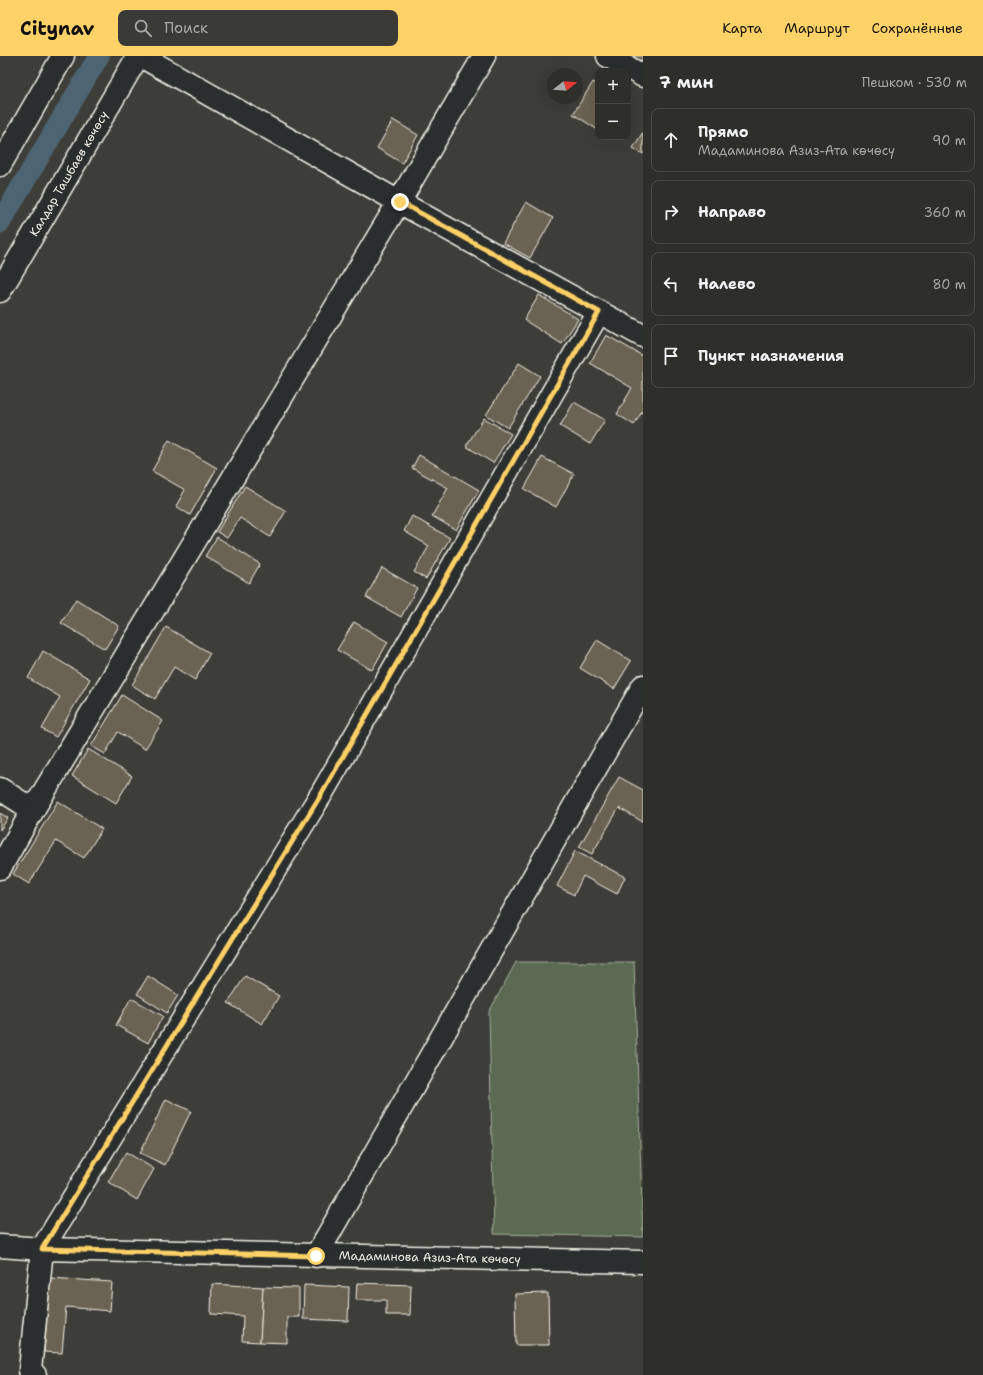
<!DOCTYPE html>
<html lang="ru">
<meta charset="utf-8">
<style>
body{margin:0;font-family:"Shantell Sans",sans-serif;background:#3a3a37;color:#f1f3f6}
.controls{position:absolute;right:12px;top:12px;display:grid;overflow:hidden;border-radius:8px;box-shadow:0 4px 16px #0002}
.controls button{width:36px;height:36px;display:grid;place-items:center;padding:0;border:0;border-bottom:1px solid #494a47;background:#2e2e2b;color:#f1f3f6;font:20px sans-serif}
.compass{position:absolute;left:547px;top:12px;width:36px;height:36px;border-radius:50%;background:#2e2e2b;box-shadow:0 4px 16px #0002;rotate:73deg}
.stop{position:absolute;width:12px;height:12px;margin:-9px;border:3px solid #ffd166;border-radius:50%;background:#fff}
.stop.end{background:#ffd166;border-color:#fff;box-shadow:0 1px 4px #0008}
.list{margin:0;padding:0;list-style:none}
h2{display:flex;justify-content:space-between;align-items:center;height:52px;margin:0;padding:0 16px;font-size:17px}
h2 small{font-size:13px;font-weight:400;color:#a7a8a9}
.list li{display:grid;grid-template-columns:26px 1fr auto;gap:12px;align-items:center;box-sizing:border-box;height:64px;margin:0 8px 8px;padding:0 8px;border:1px solid #494a47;border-radius:8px}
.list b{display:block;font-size:15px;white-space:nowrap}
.list p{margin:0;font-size:13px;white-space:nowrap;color:#a7a8a9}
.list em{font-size:13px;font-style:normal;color:#a7a8a9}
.icon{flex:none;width:22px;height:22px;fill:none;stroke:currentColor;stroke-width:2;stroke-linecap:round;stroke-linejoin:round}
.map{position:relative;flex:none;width:643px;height:1319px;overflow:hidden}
header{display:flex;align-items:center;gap:24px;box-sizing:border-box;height:56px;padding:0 20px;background:#ffd166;color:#111}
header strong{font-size:19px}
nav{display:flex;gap:22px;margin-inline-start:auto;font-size:14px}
.search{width:280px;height:36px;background:#3a3a37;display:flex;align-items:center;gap:10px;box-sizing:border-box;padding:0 14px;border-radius:8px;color:#a7a8a9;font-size:15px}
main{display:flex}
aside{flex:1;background:#2e2e2b}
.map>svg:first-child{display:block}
</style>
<header>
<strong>Citynav</strong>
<div class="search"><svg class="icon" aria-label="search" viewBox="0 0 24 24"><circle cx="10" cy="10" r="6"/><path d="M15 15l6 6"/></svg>Поиск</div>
<nav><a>Карта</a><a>Маршрут</a><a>Сохранённые</a></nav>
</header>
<main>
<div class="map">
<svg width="643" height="1319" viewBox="0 0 643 1319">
<rect width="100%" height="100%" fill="#3e3e39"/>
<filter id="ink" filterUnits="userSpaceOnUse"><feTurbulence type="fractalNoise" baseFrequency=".025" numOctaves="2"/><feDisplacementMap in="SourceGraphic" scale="8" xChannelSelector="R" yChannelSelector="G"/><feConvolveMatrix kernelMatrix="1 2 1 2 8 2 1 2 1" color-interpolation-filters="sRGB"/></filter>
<g filter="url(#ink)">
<!-- green -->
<path fill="#5d6b53" stroke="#a8ae9e" d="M516 906H634L643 1181 494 1178 489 956Z"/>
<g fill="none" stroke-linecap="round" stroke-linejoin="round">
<!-- canal -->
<path stroke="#4e6572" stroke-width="21" d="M0 167 99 0"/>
</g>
<!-- building -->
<g fill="#6b6453" stroke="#f4f1e8">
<path d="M631 0H643V1L641 5Z"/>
<path d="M593 26 598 29V74L573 58Z"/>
<path d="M393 64 418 79 402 107 377 92Z"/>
<path d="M643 76V98L633 92Z"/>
<path d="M526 146 553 162 530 202 503 187Z"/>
<path d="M539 239 578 263 562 288 524 264Z"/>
<path d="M606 279 643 300V354L634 369 617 358 632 332 590 307Z"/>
<path d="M519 307 540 320 508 372 486 359Z"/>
<path d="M574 346 605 364 590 388 560 370Z"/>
<path d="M484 362 511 378 493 407 466 390Z"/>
<path d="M169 384 217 412 190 459 176 450 185 434 152 415Z"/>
<path d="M419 399 479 434 456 474 432 460 448 432 412 412Z"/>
<path d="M542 401 574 418 556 451 524 433Z"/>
<path d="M245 430 286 455 270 481 240 462 227 482 217 476Z"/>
<path d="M412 460 450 482 426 523 414 516 429 490 404 475Z"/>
<path d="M217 481 260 508 249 527 205 500Z"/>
<path d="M382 512 417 532 401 561 366 541Z"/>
<path d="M76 543 119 570 105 593 61 567Z"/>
<path d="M354 566 388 586 372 614 337 594Z"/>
<path d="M166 571 210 597 195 624 174 611 155 643 132 629Z"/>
<path d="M597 584 631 605 614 633 580 612Z"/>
<path d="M43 595 90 623 56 681 42 673 60 641 28 622Z"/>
<path d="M122 639 163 665 145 693 118 676 105 698 91 690Z"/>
<path d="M88 693 132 720 116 747 72 720Z"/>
<path d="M619 721 643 734V766L619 752 592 798 579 791Z"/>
<path d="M58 745 102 773 84 802 56 785 29 828 13 818Z"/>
<path d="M0 757 8 762 0 774Z"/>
<path d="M575 795 625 821 617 838 583 820 574 839 557 830Z"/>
<path d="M148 920 178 939 167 957 137 938Z"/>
<path d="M245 920 279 940 262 968 228 947Z"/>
<path d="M131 942 163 960 148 987 116 969Z"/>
<path d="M166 1043 191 1055 165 1109 140 1097Z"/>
<path d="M126 1096 154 1113 137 1144 108 1126Z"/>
<path d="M50 1222 112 1226 110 1255 66 1251 62 1297 44 1296Z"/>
<path d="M357 1227 411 1229 410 1259H386V1244H356Z"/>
<path d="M212 1228 263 1231 260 1286 242 1285 243 1260 211 1258Z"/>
<path d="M304 1229 349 1231 348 1265 303 1263Z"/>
<path d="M263 1231 299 1232V1261H287V1287L260 1286Z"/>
<path d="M548 1237 549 1289H516L515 1238Z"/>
</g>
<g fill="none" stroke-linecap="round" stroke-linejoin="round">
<defs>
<g id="minor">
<path d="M141 0 399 146 643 280"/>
<path d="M608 0 643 20"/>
<path d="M0 109 63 0"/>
<path id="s1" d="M0 235 138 0"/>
<path d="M0 733 33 754"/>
<path d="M0 812 33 754 399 146 484 0"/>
<path id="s2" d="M0 1190 42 1193 643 1206"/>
<path d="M316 1200 643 630"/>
<path d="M35 1319 30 1314 42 1193 322 737 599 256"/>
</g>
</defs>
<!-- minor casing -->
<use href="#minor" stroke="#f4f1e8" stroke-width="25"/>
<!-- minor -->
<use href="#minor" stroke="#2a2d2e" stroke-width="22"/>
</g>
</g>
<g fill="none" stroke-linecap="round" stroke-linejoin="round" filter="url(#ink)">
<!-- route -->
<path stroke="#ffd166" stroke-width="5" d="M316 1200 42 1193 322 737 599 256 400 146"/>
</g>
<g text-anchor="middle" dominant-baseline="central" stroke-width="3.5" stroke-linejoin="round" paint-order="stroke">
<!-- street labels -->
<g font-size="12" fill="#f4f1e8" stroke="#2a2d2e">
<text stroke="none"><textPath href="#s1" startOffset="136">Калдар Ташбаев көчөсү</textPath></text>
<text stroke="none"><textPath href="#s2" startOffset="430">Мадаминова Азиз-Ата көчөсү</textPath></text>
</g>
</g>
</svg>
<div class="controls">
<button>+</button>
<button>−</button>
</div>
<svg class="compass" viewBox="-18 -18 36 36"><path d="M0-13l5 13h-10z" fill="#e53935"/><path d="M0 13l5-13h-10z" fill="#a7a8a9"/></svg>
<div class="stop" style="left:316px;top:1200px"></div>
<div class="stop end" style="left:400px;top:146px"></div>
</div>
<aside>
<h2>7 мин<small>Пешком · 530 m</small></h2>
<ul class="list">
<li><svg class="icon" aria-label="ahead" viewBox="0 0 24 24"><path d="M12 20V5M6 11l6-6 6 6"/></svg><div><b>Прямо</b><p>Мадаминова Азиз-Ата көчөсү</p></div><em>90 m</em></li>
<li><svg class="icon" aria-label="right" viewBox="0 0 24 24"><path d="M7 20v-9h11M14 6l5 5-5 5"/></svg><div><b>Направо</b></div><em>360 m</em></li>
<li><svg class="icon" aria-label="left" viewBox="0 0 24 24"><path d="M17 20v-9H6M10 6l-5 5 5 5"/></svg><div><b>Налево</b></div><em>80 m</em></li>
<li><svg class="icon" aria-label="arrive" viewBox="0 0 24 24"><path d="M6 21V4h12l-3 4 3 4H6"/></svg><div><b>Пункт назначения</b></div></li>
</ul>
</aside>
</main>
